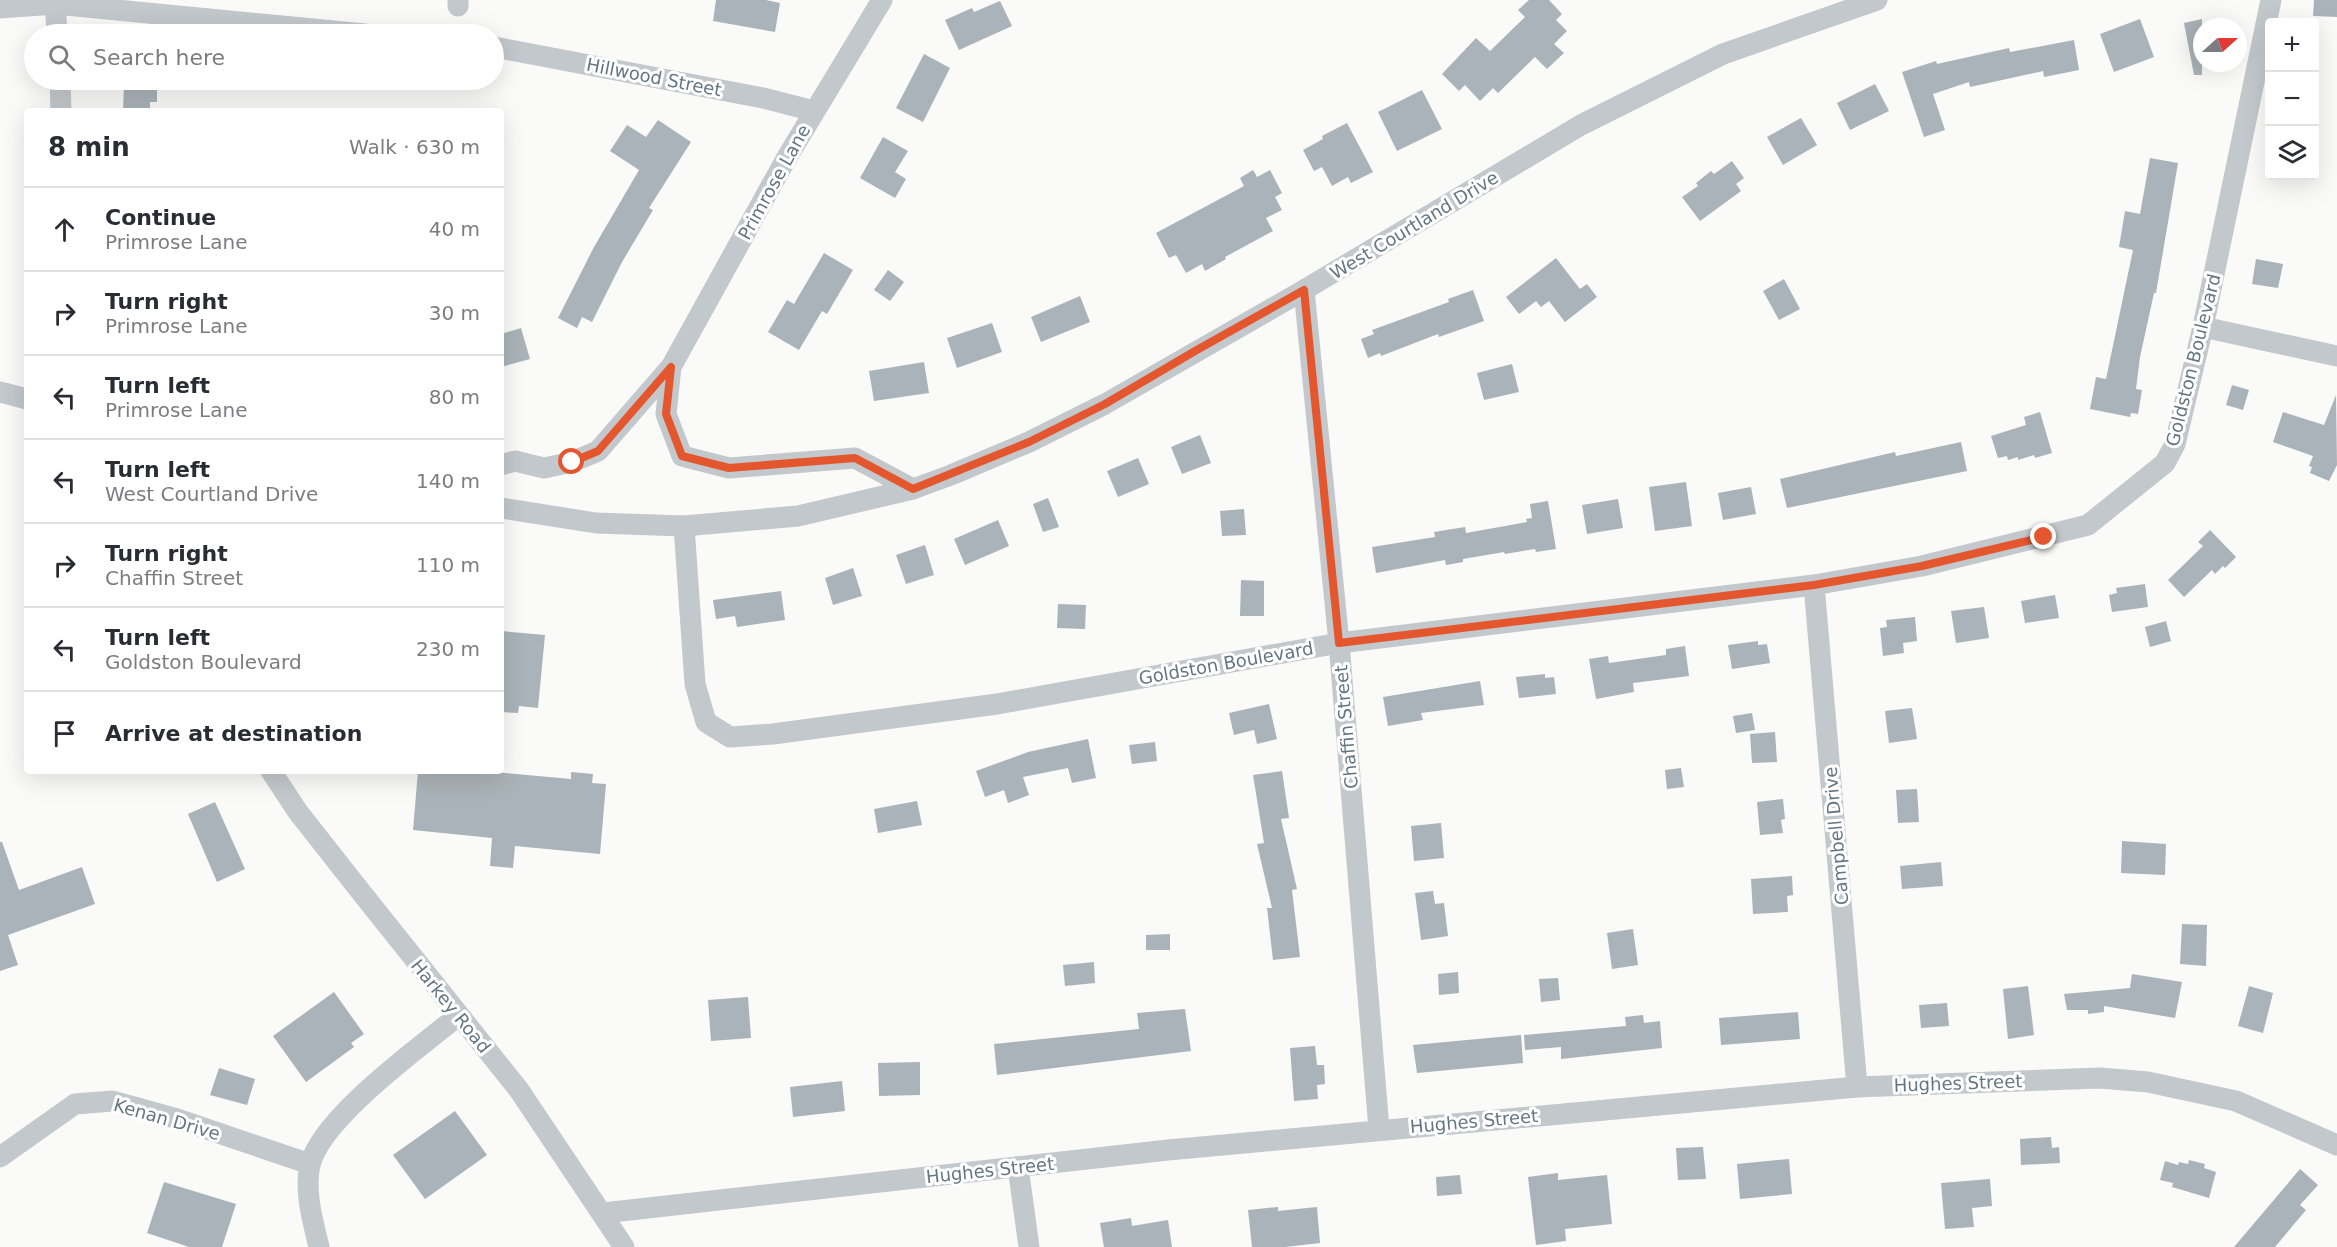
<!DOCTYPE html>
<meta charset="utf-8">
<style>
body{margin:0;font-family:"DejaVu Sans",sans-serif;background:#f7f7f7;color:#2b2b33}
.controls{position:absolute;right:18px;top:18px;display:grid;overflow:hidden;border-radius:6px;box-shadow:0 6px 24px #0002}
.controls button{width:54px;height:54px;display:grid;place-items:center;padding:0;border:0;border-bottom:2px solid #e1e1e2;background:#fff;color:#2b2b33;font:30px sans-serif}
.compass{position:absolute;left:2193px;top:18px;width:54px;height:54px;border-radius:50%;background:#fff;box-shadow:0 6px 24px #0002;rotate:69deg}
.stop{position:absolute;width:18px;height:18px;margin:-14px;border:4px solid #e4572e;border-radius:50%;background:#fff}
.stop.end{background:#e4572e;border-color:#fff;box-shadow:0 2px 6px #0008}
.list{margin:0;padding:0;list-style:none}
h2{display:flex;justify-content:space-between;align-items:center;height:78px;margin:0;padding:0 24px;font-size:26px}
h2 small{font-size:20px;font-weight:400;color:#7c7c81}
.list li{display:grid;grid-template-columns:39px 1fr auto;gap:18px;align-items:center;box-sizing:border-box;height:84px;padding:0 24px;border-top:2px solid #e1e1e2}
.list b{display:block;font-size:22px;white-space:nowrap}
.list p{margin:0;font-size:20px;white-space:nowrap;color:#7c7c81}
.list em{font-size:20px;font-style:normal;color:#7c7c81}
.icon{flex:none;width:33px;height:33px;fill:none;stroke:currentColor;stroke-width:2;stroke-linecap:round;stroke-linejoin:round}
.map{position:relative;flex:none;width:2337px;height:1247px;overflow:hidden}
.search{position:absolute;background:#fff;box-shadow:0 6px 24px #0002;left:24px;top:24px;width:480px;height:66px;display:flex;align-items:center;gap:15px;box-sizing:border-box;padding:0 21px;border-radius:33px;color:#7c7c81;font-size:22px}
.panel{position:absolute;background:#fff;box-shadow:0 6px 24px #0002;left:24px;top:108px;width:480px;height:666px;border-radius:6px}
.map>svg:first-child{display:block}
</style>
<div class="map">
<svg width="2337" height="1247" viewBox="0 0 2337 1247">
<rect width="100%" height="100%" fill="#fafaf8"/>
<!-- building -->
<g fill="#aab3b9">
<path d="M716 0H766L780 3 775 32 713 21Z"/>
<path d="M1529 0H1549L1562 14 1556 20 1567 31 1554 44 1564 53 1547 69 1535 57 1498 93 1493 88 1480 101 1465 85 1459 91 1442 74 1476 38 1490 51 1525 17 1518 10Z"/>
<path d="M2314 0H2337V17L2313 16Z"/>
<path d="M1000 1 1012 26 959 50 945 20 972 8 974 12Z"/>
<path d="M2140 19 2154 57 2114 72 2100 34Z"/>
<path d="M2202 19V75H2194L2184 23Z"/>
<path d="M2074 40 2079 70 2044 77 2043 71 1970 87 1969 82 1933 94 1945 130 1924 137 1902 72 1936 61 1937 64 2009 48 2010 52Z"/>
<path d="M924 54 950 68 923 122 896 108Z"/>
<path d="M124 84 157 85V102H150V111H123Z"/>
<path d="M1875 84 1889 111 1850 130 1837 103Z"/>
<path d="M1422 90 1442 129 1397 151 1378 112Z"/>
<path d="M1801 118 1817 145 1783 165 1767 137Z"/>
<path d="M658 120 691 142 649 208 653 210 622 262 592 322 582 317 577 328 558 318 594 247 639 170 610 151 627 125 646 137Z"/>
<path d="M1347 123 1373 172 1351 183 1348 177 1332 186 1322 167 1314 171 1303 150 1323 139 1322 136Z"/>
<path d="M883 137 908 151 895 172 906 179 895 198 860 178Z"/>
<path d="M2150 158 2178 163 2156 293H2154L2140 357 2136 389 2142 390 2138 414 2131 413 2130 417 2090 409 2096 377 2106 379 2133 250 2119 247 2125 211 2140 214Z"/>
<path d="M1732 161 1744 178 1736 184 1741 191 1700 221 1682 197 1698 186 1696 183 1711 171 1714 174Z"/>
<path d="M1253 170 1257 177 1270 170 1282 193 1275 197 1282 210 1266 218 1273 231 1225 257 1226 259 1205 271 1202 264 1186 273 1176 255 1169 258 1156 233 1244 186 1240 178Z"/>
<path d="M824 253 853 270 827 314 822 311 799 350 768 332 787 300 794 304Z"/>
<path d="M1556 258 1580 289 1587 284 1597 297 1565 322 1549 301 1541 307 1536 301 1519 314 1506 297Z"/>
<path d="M2256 259 2283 264 2278 288 2252 284Z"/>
<path d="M888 270 904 282 890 301 874 290Z"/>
<path d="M1784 279 1800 309 1779 320 1763 291Z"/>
<path d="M1473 290 1484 321 1439 337 1438 334 1381 356 1380 353 1368 358 1361 339 1374 334 1372 330 1449 302 1448 299Z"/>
<path d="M1080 296 1090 322 1041 342 1031 317Z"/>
<path d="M992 323 1002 352 957 368 947 338Z"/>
<path d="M521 328 530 359 501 367V334Z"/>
<path d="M924 362 929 393 874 401 869 371Z"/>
<path d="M1512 364 1519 392 1484 400 1477 373Z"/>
<path d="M2232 385 2249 390 2243 410 2226 405Z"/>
<path d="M2336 395 2337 465 2329 481 2310 473 2312 467 2309 466 2313 456 2273 442 2283 412 2324 425Z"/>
<path d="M2040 412 2052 453 2035 458 2034 455 2018 460V457L2008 460 2007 456 1998 458 1991 436 2026 425 2024 417Z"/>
<path d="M1200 435 1211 463 1182 474 1171 447Z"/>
<path d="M1961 442 1967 471 1787 508 1780 479 1895 452 1896 456Z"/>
<path d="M1138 458 1149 484 1118 497 1107 471Z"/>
<path d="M1686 482 1692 526 1655 531 1649 487Z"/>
<path d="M1751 487 1756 514 1723 520 1718 493Z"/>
<path d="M1048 498 1059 527 1043 532 1033 504Z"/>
<path d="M1618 499 1623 528 1587 534 1582 505Z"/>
<path d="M1548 501 1556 549 1536 552 1535 549 1505 554 1504 552 1463 559V562L1446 565 1445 560 1376 573 1372 547 1435 537 1434 532 1465 527 1466 533 1527 522 1526 519 1532 518 1530 504Z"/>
<path d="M1244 509 1246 535 1222 536 1220 511Z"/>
<path d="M998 520 1009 546 965 565 954 539Z"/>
<path d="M2210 530 2236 557 2225 568 2223 566 2215 574 2212 570 2184 597 2168 580 2203 546 2198 542Z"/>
<path d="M925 545 934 575 906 584 896 555Z"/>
<path d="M853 568 862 596 833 605 825 578Z"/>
<path d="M1241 580 1264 581V616H1240Z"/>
<path d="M2145 584 2148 607 2112 612 2109 595 2117 593 2116 588Z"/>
<path d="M781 591 785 620 737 627 735 616 716 619 713 600Z"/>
<path d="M2055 595 2059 618 2025 623 2021 601Z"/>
<path d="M1058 604 1086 605 1085 629 1057 628Z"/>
<path d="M1984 607 1989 638 1956 643 1951 611Z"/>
<path d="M1915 617 1917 641 1903 643 1904 653 1883 656 1880 628 1887 627 1886 620Z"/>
<path d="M2166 621 2171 641 2150 647 2145 627Z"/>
<path d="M501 631 545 635 538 708 519 706 518 713 501 712Z"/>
<path d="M1758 641V645L1767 644 1770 663 1732 669 1728 645Z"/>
<path d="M1685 646 1689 676 1633 683 1634 692 1596 699 1589 659 1608 656 1609 663 1666 655V649Z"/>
<path d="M1545 674V678L1554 677 1556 694 1519 698 1516 677Z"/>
<path d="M1480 681 1484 705 1421 713 1423 720 1388 726 1383 697Z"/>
<path d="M1269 704 1277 739 1257 744 1254 730 1234 735 1229 713Z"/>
<path d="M1912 708 1917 739 1889 743 1885 711Z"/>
<path d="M1752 713 1755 730 1736 733 1733 716Z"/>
<path d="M1775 732 1777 762 1752 763 1750 734Z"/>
<path d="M1088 739 1096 778 1072 783 1068 768 1023 777 1029 795 1008 803 1004 790 985 797 976 771 1028 752Z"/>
<path d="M1155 742 1157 761 1132 764 1129 745Z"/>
<path d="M1681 768 1684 787 1667 789 1665 770Z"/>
<path d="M418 771H484L571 779V772L593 774 592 783 606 784 600 854 515 846 513 868 490 866 492 838 413 830Z"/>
<path d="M1282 771 1289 818 1281 819 1297 889 1292 890 1300 957 1273 960 1267 908H1272L1257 844 1264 843 1253 775Z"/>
<path d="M1917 789 1919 822 1898 823 1896 790Z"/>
<path d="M1783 799 1785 819 1781 820 1783 833 1760 835 1757 802Z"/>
<path d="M917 801 922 825 878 833 874 809Z"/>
<path d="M215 802 245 869 217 882 188 814Z"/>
<path d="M1441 823 1444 858 1414 861 1411 826Z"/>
<path d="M2122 841 2166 844 2165 875 2121 873Z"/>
<path d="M0 842H2L19 890 82 867 95 904 8 935 18 965 0 971Z"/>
<path d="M1941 862 1943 886 1902 889 1900 866Z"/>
<path d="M1792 876 1793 895 1787 896 1788 912 1753 914 1751 879Z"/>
<path d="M1433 891 1435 904 1444 903 1448 936 1421 940 1415 893Z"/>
<path d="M2182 924 2207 925 2206 966 2180 964Z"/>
<path d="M1633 929 1638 965 1612 969 1607 933Z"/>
<path d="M1170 934V950H1146V935Z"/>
<path d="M1094 962 1095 983 1065 986 1063 965Z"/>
<path d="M1458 972 1459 993 1439 995 1438 974Z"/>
<path d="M2132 974 2182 982 2175 1018 2104 1006V1012L2088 1014V1010H2067L2064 994 2130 988Z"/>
<path d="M1558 978 1560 1000 1541 1002 1539 979Z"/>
<path d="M2028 986 2034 1035 2008 1039 2003 989Z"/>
<path d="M2249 986 2273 993 2263 1033 2238 1026Z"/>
<path d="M334 992 364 1034 351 1043 354 1047 306 1082 273 1036Z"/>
<path d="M748 997 751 1038 711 1041 708 1000Z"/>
<path d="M1947 1003 1949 1026 1921 1028 1919 1005Z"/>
<path d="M1185 1009 1191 1051 997 1075 994 1044 1139 1029 1137 1013Z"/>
<path d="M1798 1012 1800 1039 1721 1045 1719 1018Z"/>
<path d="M1643 1015 1644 1023 1660 1021 1662 1048 1561 1059V1047L1525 1050 1524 1035 1626 1026 1625 1017Z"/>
<path d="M1521 1035 1523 1063 1417 1073 1413 1045Z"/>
<path d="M1315 1046 1317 1065H1324L1325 1084 1317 1085 1318 1099 1294 1101 1290 1048Z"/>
<path d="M920 1062V1095L879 1096 878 1063Z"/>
<path d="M219 1068 255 1079 247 1105 210 1095Z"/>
<path d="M842 1081 845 1111 793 1117 790 1087Z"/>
<path d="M455 1111 487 1155 425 1199 393 1155Z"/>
<path d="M2051 1137 2052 1148 2059 1147 2060 1163 2021 1165 2020 1139Z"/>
<path d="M1703 1147 1706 1179 1678 1180 1676 1148Z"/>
<path d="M1789 1159 1792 1194 1740 1199 1737 1164Z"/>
<path d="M2189 1160 2205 1164 2204 1168 2216 1172 2209 1198 2172 1187 2173 1183 2160 1180 2165 1161 2178 1165 2179 1162 2188 1164Z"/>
<path d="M2300 1169 2318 1185 2300 1205 2306 1210 2275 1247H2234Z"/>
<path d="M1558 1173V1180L1607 1175 1612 1224 1565 1229 1566 1241 1536 1245 1528 1177Z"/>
<path d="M1460 1175 1462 1194 1437 1196 1436 1177Z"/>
<path d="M1990 1179 1992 1206 1972 1208 1974 1227 1945 1229 1941 1183Z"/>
<path d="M164 1182 236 1204 222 1247H189L147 1233Z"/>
<path d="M1278 1207V1211L1317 1207 1320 1243 1285 1247H1252L1248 1210Z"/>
<path d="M1131 1218 1132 1226 1168 1220 1172 1247H1104L1100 1223Z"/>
</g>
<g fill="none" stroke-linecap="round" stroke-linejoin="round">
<!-- minor -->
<g stroke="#c3c8cc" stroke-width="21">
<path d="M55 0 57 34"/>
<path d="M882 0 786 159 671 367 666 414 682 456 729 468 855 458 913 489"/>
<path d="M458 6V0"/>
<path d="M0 8 55 4 365 34"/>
<path d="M494 47 763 98 814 111"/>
<path d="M60 80 61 111"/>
<path d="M1304 290 1339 643 1379 1129"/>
<path d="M2203 327 2337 356"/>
<path d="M0 392 27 399"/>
<path d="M501 465 515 461 544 468 572 462 598 451 671 367"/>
<path d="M501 508 596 523 684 526 798 516 913 489 951 475 1029 442 1105 404 1304 290 1581 125 1723 54 1877 0"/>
<path d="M684 526 695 684 706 722 730 737 773 734 997 704 1339 643 1814 585 1922 566 2088 525 2165 463 2175 444 2203 327 2271 0"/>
<path d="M1814 585 1857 1087"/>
<path d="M271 771 298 812 361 892 519 1090 624 1247"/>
<path d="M0 1157 75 1104 113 1101 174 1118 310 1164"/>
<path d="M1018 1167 1029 1247"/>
<path d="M603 1213 1168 1150 1857 1087 2100 1078 2148 1082 2236 1101 2337 1145"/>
<path d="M319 1247C313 1222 304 1191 310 1165 321 1118 419 1048 458 1016"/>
</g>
</g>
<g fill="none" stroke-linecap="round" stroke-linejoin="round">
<!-- route -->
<path stroke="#e4572e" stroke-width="8" d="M572 462 598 451 671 367 666 414 682 456 729 468 855 458 913 489 1029 442 1105 404 1195 351 1304 290 1339 643 1814 585 1922 566 2044 537"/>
</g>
<g text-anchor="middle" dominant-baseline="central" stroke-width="6" stroke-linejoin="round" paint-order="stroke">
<!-- street labels -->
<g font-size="18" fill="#657683" stroke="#fff">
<text transform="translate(654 77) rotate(11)">Hillwood Street</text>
<text transform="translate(774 182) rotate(-61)">Primrose Lane</text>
<text transform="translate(1414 225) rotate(-31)">West Courtland Drive</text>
<text transform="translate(2193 360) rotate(-76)">Goldston Boulevard</text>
<text transform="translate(1226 663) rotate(-10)">Goldston Boulevard</text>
<text transform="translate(1346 727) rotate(-95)">Chaffin Street</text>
<text transform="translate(1836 836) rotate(-95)">Campbell Drive</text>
<text transform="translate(451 1006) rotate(51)">Harkey Road</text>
<text transform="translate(1958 1083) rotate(-2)">Hughes Street</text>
<text transform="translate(167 1119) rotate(16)">Kenan Drive</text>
<text transform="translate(1474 1121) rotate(-5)">Hughes Street</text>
<text transform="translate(990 1170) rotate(-6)">Hughes Street</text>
</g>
</g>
</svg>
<div class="controls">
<button>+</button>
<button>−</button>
<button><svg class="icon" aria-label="layers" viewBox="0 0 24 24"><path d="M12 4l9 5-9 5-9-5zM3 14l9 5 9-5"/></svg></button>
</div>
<svg class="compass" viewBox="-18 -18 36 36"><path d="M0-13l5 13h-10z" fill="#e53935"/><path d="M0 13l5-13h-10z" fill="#7c7c81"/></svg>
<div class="stop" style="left:572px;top:462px"></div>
<div class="stop end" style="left:2044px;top:537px"></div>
<div class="search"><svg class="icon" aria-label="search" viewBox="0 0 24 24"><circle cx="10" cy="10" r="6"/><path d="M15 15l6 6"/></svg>Search here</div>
<section class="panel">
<h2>8 min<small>Walk · 630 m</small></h2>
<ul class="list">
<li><svg class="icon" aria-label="ahead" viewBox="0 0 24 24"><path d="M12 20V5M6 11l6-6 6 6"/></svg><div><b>Continue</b><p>Primrose Lane</p></div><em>40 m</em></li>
<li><svg class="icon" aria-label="right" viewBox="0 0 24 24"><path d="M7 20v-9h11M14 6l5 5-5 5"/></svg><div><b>Turn right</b><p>Primrose Lane</p></div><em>30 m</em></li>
<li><svg class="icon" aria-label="left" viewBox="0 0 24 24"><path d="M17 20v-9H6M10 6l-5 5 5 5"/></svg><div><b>Turn left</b><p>Primrose Lane</p></div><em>80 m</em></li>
<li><svg class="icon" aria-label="left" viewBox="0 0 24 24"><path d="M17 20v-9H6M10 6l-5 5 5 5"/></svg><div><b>Turn left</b><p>West Courtland Drive</p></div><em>140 m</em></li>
<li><svg class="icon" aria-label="right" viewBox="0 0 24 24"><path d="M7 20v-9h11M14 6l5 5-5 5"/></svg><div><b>Turn right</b><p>Chaffin Street</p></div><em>110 m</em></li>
<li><svg class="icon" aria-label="left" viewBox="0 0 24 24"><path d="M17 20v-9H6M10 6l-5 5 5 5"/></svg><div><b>Turn left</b><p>Goldston Boulevard</p></div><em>230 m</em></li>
<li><svg class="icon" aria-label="arrive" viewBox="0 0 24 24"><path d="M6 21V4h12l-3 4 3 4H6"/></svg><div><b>Arrive at destination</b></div></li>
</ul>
</section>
</div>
